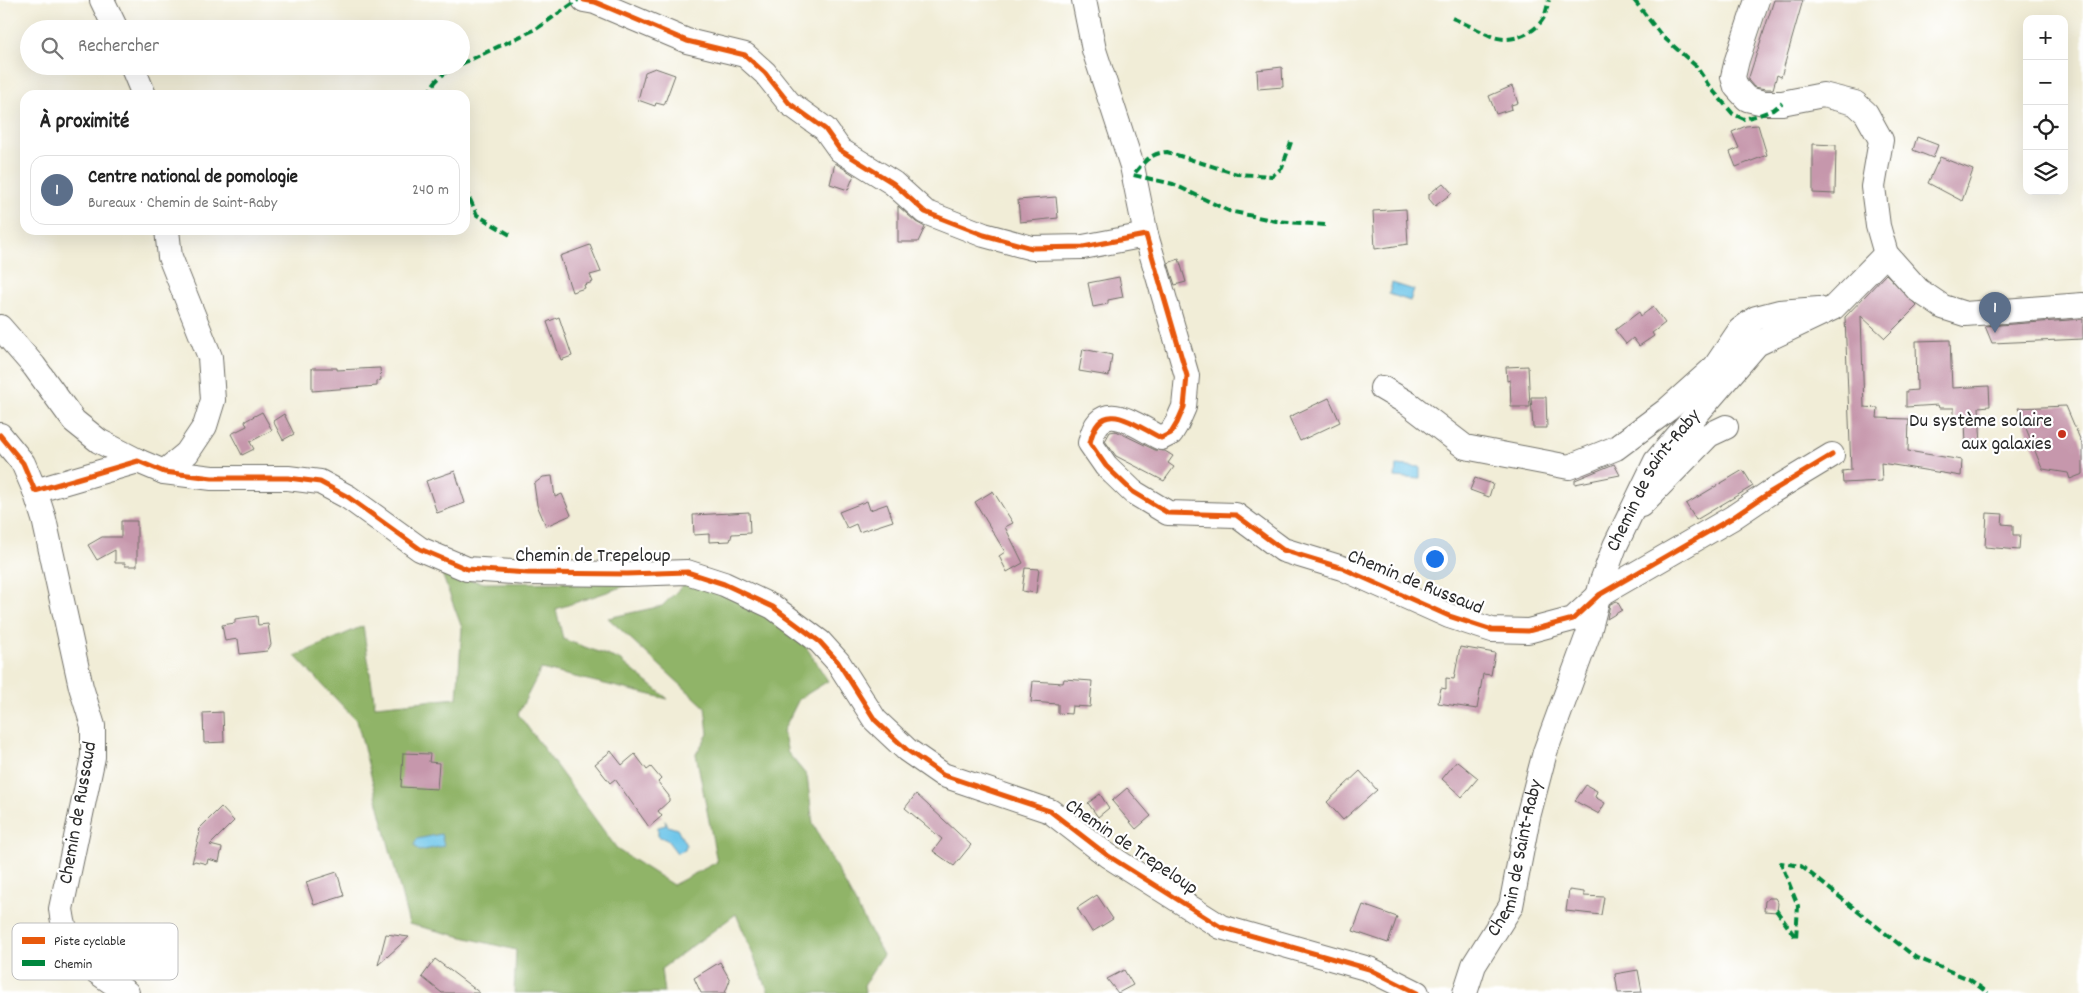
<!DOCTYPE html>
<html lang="fr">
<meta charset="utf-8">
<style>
body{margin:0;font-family:Dekko,sans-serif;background:#f2f2f2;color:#222}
.controls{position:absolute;right:15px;top:15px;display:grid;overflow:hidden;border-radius:10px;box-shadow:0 5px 20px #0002}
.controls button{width:45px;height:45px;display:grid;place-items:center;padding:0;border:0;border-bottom:1px solid #e0e0e0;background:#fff;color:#222;font:25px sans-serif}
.you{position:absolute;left:1434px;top:558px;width:18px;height:18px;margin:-12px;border:4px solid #fff;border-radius:50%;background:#1a73e8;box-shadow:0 0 0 8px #1a73e833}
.badge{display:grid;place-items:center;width:32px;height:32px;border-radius:50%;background:#c8321e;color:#fff;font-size:16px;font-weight:700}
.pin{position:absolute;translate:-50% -41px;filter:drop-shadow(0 1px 2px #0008)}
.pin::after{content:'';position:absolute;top:26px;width:18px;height:15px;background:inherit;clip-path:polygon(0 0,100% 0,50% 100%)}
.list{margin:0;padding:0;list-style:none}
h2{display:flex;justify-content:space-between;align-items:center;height:65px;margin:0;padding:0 20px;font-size:21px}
h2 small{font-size:16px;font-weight:400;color:#767676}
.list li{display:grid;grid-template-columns:32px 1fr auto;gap:15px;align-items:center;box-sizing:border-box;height:70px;margin:0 10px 10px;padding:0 10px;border:1px solid #e0e0e0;border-radius:15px}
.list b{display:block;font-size:19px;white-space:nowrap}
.list p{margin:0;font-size:16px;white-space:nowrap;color:#767676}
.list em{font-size:16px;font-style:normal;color:#767676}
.icon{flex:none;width:28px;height:28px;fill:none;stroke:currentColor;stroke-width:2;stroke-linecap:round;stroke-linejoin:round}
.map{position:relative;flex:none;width:2083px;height:993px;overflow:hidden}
.search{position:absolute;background:#fff;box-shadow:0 5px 20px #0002;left:20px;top:20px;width:450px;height:55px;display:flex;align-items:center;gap:12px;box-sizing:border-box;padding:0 18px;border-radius:28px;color:#767676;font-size:19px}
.panel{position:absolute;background:#fff;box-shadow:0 5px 20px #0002;left:20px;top:90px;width:450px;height:145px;border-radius:15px}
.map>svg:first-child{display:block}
</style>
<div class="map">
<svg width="2083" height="993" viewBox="0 0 2083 993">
<rect width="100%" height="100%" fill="#fff"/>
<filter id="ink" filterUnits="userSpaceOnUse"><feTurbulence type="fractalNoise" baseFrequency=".02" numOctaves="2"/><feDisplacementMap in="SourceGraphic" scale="10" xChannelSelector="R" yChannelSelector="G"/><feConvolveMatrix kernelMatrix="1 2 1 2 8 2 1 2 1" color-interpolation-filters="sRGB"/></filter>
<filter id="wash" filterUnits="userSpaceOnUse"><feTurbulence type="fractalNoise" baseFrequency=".0096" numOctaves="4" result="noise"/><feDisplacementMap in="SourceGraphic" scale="20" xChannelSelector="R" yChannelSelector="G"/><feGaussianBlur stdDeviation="1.12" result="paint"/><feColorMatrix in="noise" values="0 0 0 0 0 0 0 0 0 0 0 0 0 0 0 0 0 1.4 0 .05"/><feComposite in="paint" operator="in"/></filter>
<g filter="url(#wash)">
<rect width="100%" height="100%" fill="#f1edd7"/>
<!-- forest -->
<path fill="#90b468" stroke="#5e704a" d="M442 574 485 583 637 582 556 609 563 639 620 660 668 699 541 669 518 714 618 850 673 885 717 862 696 754 708 734 705 707 608 618 662 606 689 579 762 609 799 636 828 681 799 699 783 731 788 753 807 776 813 824 883 955 864 985 865 993H769L736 914 661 969 664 993H514L516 950 409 924 357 721 295 656 363 626 375 706 457 698 462 628Z"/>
<!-- water -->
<g fill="#6bc4e9" stroke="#4b788a">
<path d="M1392 283 1414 290 1410 301 1389 294Z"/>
<path d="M1396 465 1420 467V479L1395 477Z"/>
<path d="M665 820 668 826 677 829 686 845 685 850 677 853 667 840 658 836V827L666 825Z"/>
<path d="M441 834 444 846 419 851 414 845 417 839Z"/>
</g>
<g id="blocks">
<!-- building -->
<g fill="#c697ac">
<path d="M1774 0H1803L1781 77 1777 75 1773 89H1766L1754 87 1748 80Z"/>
<path d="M1282 67 1283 87 1258 89 1257 70Z"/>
<path d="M655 68 675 75 664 105 656 103 655 106 638 100 645 72Z"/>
<path d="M1512 86 1518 103 1511 105 1512 109 1496 114 1489 96Z"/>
<path d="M1758 125 1767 155 1736 167 1730 152 1739 148 1732 132 1746 126Z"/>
<path d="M1917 137 1938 145 1933 158 1913 150Z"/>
<path d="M1813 144 1836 145 1835 194 1813 193Z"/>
<path d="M1940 157 1973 170 1962 201 1928 183Z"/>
<path d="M835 163 854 175 848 190 830 184Z"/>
<path d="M1443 183 1452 193 1435 206 1429 199V194Z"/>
<path d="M1056 197 1058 218 1020 222 1018 200Z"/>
<path d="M898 206 916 222 925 227 918 242H898Z"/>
<path d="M1406 209 1408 244 1375 249 1373 211Z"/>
<path d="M590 245 601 272 590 275 593 282 584 285 585 288 572 292 560 256Z"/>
<path d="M1179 259 1186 282 1175 285 1168 263Z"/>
<path d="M1886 274 1917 306 1885 338 1861 316 1864 407 1878 408 1877 418 1909 419 1908 451 1962 460 1961 476 1881 463 1882 481 1843 483 1842 471 1851 470 1845 317Z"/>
<path d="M1119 277 1123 297 1108 300V304L1093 307 1088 283Z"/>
<path d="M1653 307 1665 323 1652 333 1654 336 1639 346 1633 338 1626 344 1615 330 1639 312 1641 316Z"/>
<path d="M559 317 572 356 561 360 547 322Z"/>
<path d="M2083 319V339L1992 343 1985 326Z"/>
<path d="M1950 340 1952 388 1989 386 1990 406 1979 407 1981 447H1966L1965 419 1954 418V408H1939L1938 405 1906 407V391L1917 390 1916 341Z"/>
<path d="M1083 349 1112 355 1109 376 1079 371Z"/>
<path d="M1528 366 1530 407H1511L1510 380 1507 381 1506 367Z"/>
<path d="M312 368H337V370L380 368 381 380 377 381V386L312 391Z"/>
<path d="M1531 397H1546L1547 428H1533Z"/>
<path d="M1329 398 1340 422 1300 441 1289 417Z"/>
<path d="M2066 406 2083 446V474L2070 479 2068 473 2043 469 2041 466 2018 408Z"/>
<path d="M262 412 272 430 250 442 254 449 242 455 231 434 247 426 245 421Z"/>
<path d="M284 414 294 434 283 440 273 421Z"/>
<path d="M1116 431 1155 450 1165 451 1173 456 1168 463 1174 467 1164 481 1116 456 1105 441 1110 432Z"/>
<path d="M1614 464 1620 475 1575 484V480Z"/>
<path d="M1743 470 1753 486 1696 520 1686 504Z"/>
<path d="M455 471 465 503 437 513 426 481Z"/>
<path d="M552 476 555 497 562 494 571 515 546 526 537 505 534 484 543 477Z"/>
<path d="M1475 478 1493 484 1489 497 1470 490Z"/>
<path d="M993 491 1013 523 1005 527 1023 563 1007 572 999 556 1005 552 975 502Z"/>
<path d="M867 501 870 510 887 504 893 521 859 532 856 524 847 528 839 512Z"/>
<path d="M749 512 750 533 732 534 730 541 709 542V534L694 535 693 515Z"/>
<path d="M1987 513 2003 514 2002 524 2013 525V535H2020L2019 550 1985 547Z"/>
<path d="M121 521H137V566H125V563H115V550L97 560 88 545 102 537H121Z"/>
<path d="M1025 568 1039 569 1036 593 1022 591Z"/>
<path d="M1617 601 1622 610 1607 619 1610 604Z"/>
<path d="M257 616 258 625 268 624 271 645 267 651 240 654 238 639 225 641 222 625 235 623V619Z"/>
<path d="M1460 647 1495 653 1491 675 1483 674 1477 709 1438 703 1441 688 1446 689V678L1454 679Z"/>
<path d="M1064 679 1092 681 1090 707 1072 706 1071 714 1058 713V704L1031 702 1033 681 1063 683Z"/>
<path d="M223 712 224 742 204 743 203 713Z"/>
<path d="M611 751 622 765 635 754 647 770 651 767 661 779 658 782 669 796V801L658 811 662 816 649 827 615 779 610 783 595 764Z"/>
<path d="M403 753 430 754 429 762 439 763 437 789 401 787Z"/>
<path d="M1457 761 1478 778 1462 797 1442 779Z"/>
<path d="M1360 771 1377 790 1343 820 1327 802Z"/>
<path d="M1586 785 1597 791 1595 797 1605 803 1599 814 1575 801Z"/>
<path d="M1127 788 1151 816 1136 829 1112 801Z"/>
<path d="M916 794 971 845 954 866 933 851 942 839 905 808Z"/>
<path d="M1100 794 1109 808 1098 817 1088 803Z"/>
<path d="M221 807 234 821 210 845 222 848 219 862 208 859 207 864 195 861 192 863 200 832 198 830Z"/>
<path d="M337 872 344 896 314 905 306 882Z"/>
<path d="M1569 890 1584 892V896L1604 897 1601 915 1566 911Z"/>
<path d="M1097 895 1113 919 1092 932 1077 908Z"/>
<path d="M1769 898H1775L1778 903 1777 912 1764 911 1765 901Z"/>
<path d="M1363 905 1397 917 1388 943 1353 931Z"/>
<path d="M386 934 409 937 378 965Z"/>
<path d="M435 959 480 993H442L422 977Z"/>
<path d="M720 962 730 980 725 993H701L694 978Z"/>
<path d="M1124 970 1133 985 1118 993 1107 979Z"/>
<path d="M1638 970 1642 992 1618 993 1615 974Z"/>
</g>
</g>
</g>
<g filter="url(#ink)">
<use href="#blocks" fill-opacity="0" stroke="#706f67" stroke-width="1"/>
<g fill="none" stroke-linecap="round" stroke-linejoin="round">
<defs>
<g id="minor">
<path d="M102 0 116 29"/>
<path d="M584 0 595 2 687 41 745 55 765 73 789 103 825 129 840 150 893 183 925 212 984 235 1032 248 1083 247 1146 235 1187 376 1184 407 1177 423 1171 433 1161 438C1134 425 1100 395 1090 443L1106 466 1133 492 1168 513 1236 515 1283 550 1342 568 1449 616 1492 630 1528 631 1573 619 1599 595 1732 518 1769 493 1832 455"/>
<path d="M1084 0 1094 50 1132 166 1146 235"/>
<path d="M1757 0 1737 60 1733 77 1736 87 1747 99 1764 103H1782L1823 95 1855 103 1866 113 1881 140 1873 187 1878 226 1886 254 1918 290 1943 307 1965 314 2083 305"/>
<path d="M132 66 144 95"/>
<path d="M0 327 34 366 74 421 99 441 138 461"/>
<path d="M1382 388 1409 404 1465 447 1569 467 1616 448 1667 410 1715 367 1740 330 1756 318 1779 312 1819 309"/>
<path d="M0 435 23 463 35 491 138 461 164 472 212 478H288L320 482 348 497 420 549 467 569 528 573 627 574 687 572 724 584 773 607 820 642 838 662 875 720 907 750 943 775 1050 811 1107 855 1221 927 1369 969 1417 993"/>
<path d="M164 472 187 453 205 426 213 400 210 357 170 257 167 230"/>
<path d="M35 491 44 519 81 687 93 726V757L61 909C67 959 89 965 127 993"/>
<path d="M1641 505 1709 435 1726 427"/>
<path id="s1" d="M1465 993 1474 965 1511 906 1528 817 1545 752 1589 632 1602 581 1615 546 1656 461 1757 344 1833 308 1886 254"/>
</g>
</defs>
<!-- minor casing -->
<use href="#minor" stroke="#706f67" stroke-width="26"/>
<!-- minor -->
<use href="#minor" stroke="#fff" stroke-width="24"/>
<!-- quiet -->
<g stroke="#00873e" stroke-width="4" stroke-dasharray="8 4" stroke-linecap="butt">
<path d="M1634 0 1661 35 1696 66 1709 86 1733 114 1744 119 1759 115 1773 110 1782 103"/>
<path d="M1452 18C1466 24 1478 30 1491 36 1509 44 1533 35 1543 19 1546 14 1547 6 1549 0"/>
<path d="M461 64 536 29 578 0"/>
<path d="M428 95C432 82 444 72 457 66"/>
<path d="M1291 142 1282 168 1272 176 1237 174 1167 152C1150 153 1144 162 1133 175L1173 184 1229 211 1276 221 1325 225"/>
<path d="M465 188 477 215 512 236"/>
<path d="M1776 910 1796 938 1798 906 1781 863 1801 866 1915 957 1969 979 1988 993"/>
</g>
<defs>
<g id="cycleway">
<path d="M584 0 595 2 687 41 745 55 765 73 789 103 825 129 840 150 893 183 925 212 984 235 1032 248 1083 247 1146 235 1187 376 1184 407 1177 423 1171 433 1161 438C1134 425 1100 395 1090 443L1106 466 1133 492 1168 513 1236 515 1283 550 1342 568 1449 616 1492 630 1528 631 1573 619 1599 595 1732 518 1769 493 1832 455"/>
<path d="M0 435 23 463 35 491 138 461 164 472 212 478H288L320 482 348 497 420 549 467 569 528 573 627 574 687 572 724 584 773 607 820 642 838 662 875 720 907 750 943 775 1050 811 1107 855 1221 927 1369 969 1417 993"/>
</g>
</defs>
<!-- cycleway casing -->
<use href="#cycleway" stroke="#fff" stroke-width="8"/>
<!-- cycleway -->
<use href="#cycleway" stroke="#e8590c" stroke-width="5"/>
</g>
</g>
<!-- markers -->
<circle fill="#c8321e" stroke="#fff" stroke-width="2" cx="2062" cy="434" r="5"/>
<g text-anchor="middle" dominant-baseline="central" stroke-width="4.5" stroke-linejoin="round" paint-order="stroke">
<!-- poi labels -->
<g font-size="20" fill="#2b2b2b" stroke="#fff" text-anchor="end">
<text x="2052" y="422">Du système solaire<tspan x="2052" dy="23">aux galaxies</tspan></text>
</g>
<!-- street labels -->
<g font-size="20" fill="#2b2b2b" stroke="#fff">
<text stroke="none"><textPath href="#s1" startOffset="551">Chemin de Saint-Raby</textPath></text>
<text x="593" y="557">Chemin de Trepeloup</text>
<text transform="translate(1415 583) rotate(22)">Chemin de Russaud</text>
<text transform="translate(79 813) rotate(-80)">Chemin de Russaud</text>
<text transform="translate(1131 848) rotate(34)">Chemin de Trepeloup</text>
<text stroke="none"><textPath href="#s1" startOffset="146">Chemin de Saint-Raby</textPath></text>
</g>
</g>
<!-- legend -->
<rect x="12" y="923" width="166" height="57" rx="8" fill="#fff" stroke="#bfbfbf" stroke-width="1"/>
<rect x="22" y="937" width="23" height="7" fill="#e8590c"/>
<rect x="22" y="960" width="23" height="6" fill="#00873e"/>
<g font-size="14" fill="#2b2b2b">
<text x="54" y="945">Piste cyclable</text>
<text x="54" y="968">Chemin</text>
</g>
</svg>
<div class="controls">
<button>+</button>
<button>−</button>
<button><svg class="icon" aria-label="locate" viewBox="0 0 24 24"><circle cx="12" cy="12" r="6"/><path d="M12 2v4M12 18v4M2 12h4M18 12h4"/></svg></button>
<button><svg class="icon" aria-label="layers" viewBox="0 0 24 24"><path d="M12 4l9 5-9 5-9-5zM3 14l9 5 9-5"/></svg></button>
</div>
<div class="you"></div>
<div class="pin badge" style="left:1995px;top:333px;background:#5c6f8a">1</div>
<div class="search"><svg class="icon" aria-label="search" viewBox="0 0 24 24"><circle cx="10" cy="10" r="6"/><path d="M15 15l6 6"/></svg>Rechercher</div>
<section class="panel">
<h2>À proximité<small></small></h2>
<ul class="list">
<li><span class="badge" style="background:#5c6f8a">1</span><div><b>Centre national de pomologie</b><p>Bureaux · Chemin de Saint-Raby</p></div><em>240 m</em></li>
</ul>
</section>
</div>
